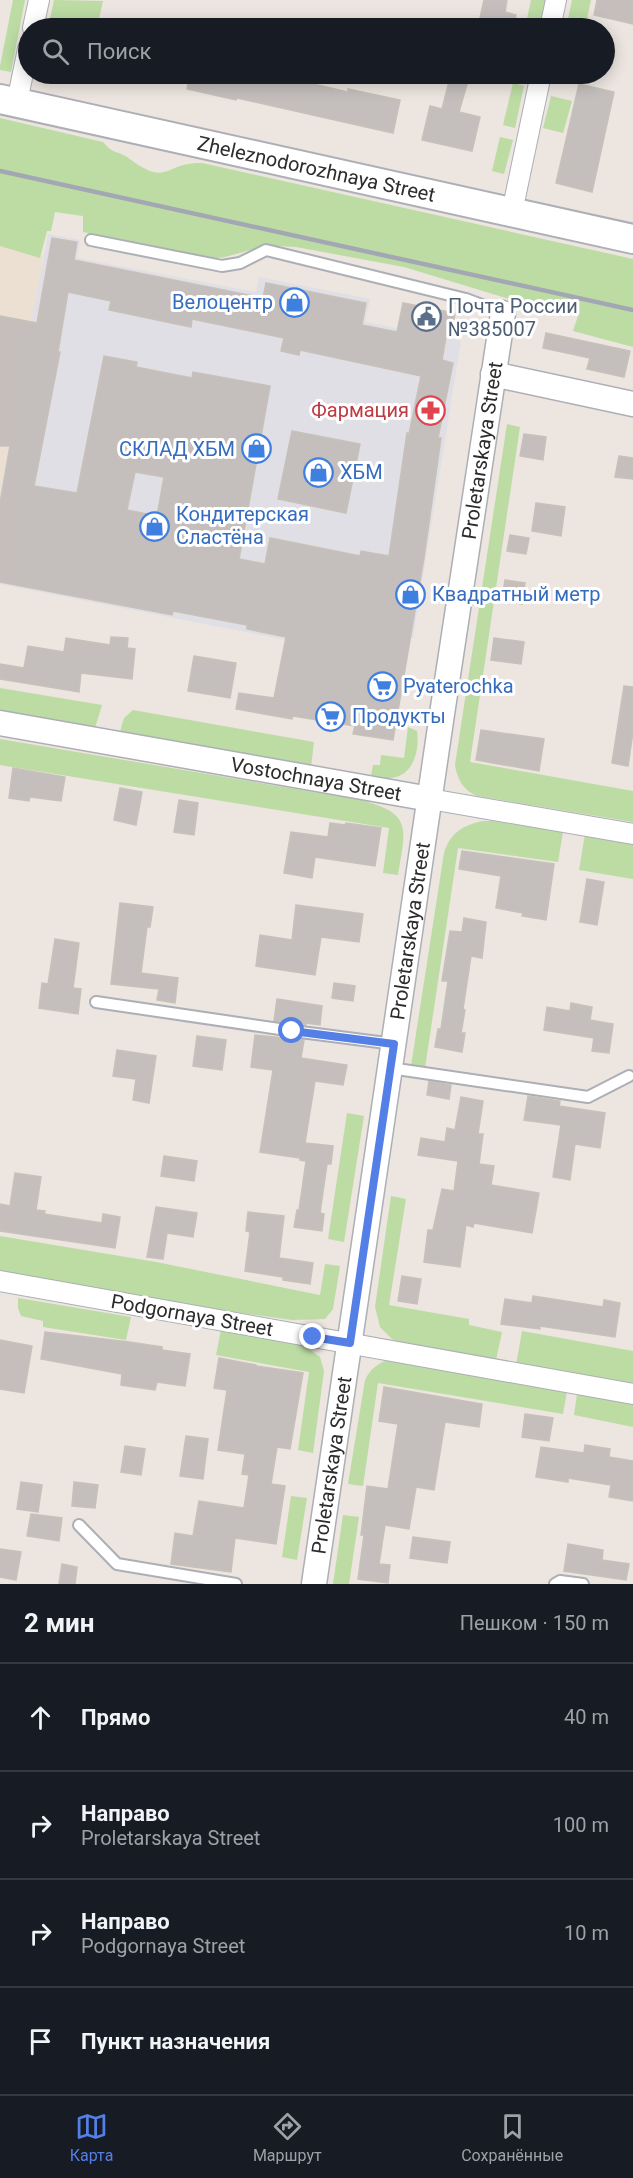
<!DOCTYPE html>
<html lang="ru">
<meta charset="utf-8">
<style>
body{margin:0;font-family:Roboto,sans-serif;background:#20242c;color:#f1f3f6}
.stop{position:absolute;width:18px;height:18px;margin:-14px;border:4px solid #537fe6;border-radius:50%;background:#fff}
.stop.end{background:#537fe6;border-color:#fff;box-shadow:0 2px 6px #0008}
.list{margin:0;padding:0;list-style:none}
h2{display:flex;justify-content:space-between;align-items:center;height:78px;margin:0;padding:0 24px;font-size:26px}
h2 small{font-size:20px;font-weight:400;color:#9ea1a6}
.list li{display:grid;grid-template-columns:39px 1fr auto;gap:18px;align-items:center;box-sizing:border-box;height:108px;padding:0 24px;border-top:2px solid #363941}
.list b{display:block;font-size:22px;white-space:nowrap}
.list p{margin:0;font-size:20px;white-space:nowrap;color:#9ea1a6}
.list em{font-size:20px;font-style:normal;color:#9ea1a6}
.icon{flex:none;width:33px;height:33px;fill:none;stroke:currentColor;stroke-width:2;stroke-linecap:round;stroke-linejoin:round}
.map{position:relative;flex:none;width:633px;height:1584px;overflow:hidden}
.search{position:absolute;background:#171b24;box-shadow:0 3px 15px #0003;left:18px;right:18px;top:18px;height:66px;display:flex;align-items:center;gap:15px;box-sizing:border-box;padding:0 21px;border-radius:33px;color:#9ea1a6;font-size:22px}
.sheet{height:510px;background:#171b24}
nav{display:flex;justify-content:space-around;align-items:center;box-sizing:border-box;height:84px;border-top:2px solid #363941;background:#171b24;font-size:16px;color:#9ea1a6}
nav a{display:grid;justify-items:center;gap:3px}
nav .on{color:#537fe6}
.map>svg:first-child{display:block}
</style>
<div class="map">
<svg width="633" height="1584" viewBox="0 0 633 1584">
<rect width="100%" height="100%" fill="#ece5e0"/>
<!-- industrial -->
<path fill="#e0dfe5" d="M48 234 80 240 77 258 256 292 259 277 370 299 365 322 461 341 413 638 367 629 363 655 0 584V483Z"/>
<!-- education -->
<path fill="#ebe0d1" d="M0 243 43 256 0 495Z"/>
<!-- green -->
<g fill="#bcdca3">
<path d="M13 0H25L11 72 0 70V66Z"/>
<path d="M54 0 103 1 97 28H89L88 27 50 19Z"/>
<path d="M531 0H546L539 28H525Z"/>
<path d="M572 0H591L585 28H566Z"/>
<path d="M513 83 524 86 515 128 503 125Z"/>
<path d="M551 96 572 101 563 133 543 128Z"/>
<path d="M0 118 103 142C114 155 116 150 127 157 169 189 163 162 202 163L633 259V347L573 331 578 316 526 304 404 267 296 247 276 246 250 250 225 257 210 259 83 232V216L55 212 51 231H47L40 258 0 246Z"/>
<path d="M500 137 513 140 504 174 492 171Z"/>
<path d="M507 424 520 427 470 762 633 791V822L477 796C464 791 457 779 455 765Z"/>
<path d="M0 688 102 705 95 728 0 712Z"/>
<path d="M133 710 314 742 311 767 119 735 124 718Z"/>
<path d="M408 727 417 731C420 750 413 777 390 778 384 779 377 777 371 776L373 765H380L381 755 404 758Z"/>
<path d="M0 739 361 800C414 814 405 829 398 875L383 873 389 828 0 765Z"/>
<path d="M483 821H493L563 832 558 862 458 848 425 1068 411 1066 444 853C450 833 463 825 483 821Z"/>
<path d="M585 834 633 843V879L579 870Z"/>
<path d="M347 1113 364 1116 344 1242 328 1239Z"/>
<path d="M391 1196 406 1199 389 1305 469 1319V1325L502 1332 496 1360 402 1343 392 1339 380 1327 375 1307Z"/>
<path d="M0 1236 156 1262 320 1295 325 1264 340 1266 333 1309 325 1319 292 1320 147 1300 0 1272Z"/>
<path d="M18 1298 131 1317 126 1340 43 1327V1321L21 1316 18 1308Z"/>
<path d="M221 1330 305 1346 320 1357 324 1371 313 1453 298 1450 309 1372 216 1355Z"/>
<path d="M522 1331 633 1351V1386L516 1365Z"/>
<path d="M392 1359 567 1391 563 1414 378 1383 363 1486 348 1484 365 1380C371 1368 379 1362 392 1359Z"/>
<path d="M577 1394 633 1404V1427L574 1415Z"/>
<path d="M291 1496 307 1498 297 1560 282 1557Z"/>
<path d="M343 1515 359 1517 349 1584H333Z"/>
</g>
<!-- building -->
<g fill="#c4bfbc" stroke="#c7c1b9" stroke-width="1.5" fill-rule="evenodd">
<path d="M484 0H507L505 12 516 15 513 28 478 27Z"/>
<path d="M597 0H633V24L594 15Z"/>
<path d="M190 74H270L348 92V89L400 100 393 133 237 98 236 100 187 89Z"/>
<path d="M451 74H470L459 112 480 117 472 151 422 140 430 106 442 109Z"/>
<path d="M579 84 614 92 592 192 556 183Z"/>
<path d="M52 238 77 242 74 260 263 298 266 283 366 303 362 325 397 332 403 303 455 313 452 332 447 331 442 360 453 363 438 438H441L424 558 393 740 353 734 355 726 293 716 292 719 236 709 239 693 274 698 286 637 247 629V625L173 611 172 615 0 582V503L10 446H0V316L37 323ZM68 292 111 301 109 310 191 327 192 319 284 338 281 351 299 355 300 350 421 376 409 434 407 433 389 556 361 551 360 556 270 538 265 564 239 559 270 386 193 372 192 378 136 367 137 362 104 356 77 493 34 486 60 352H58ZM135 472 164 477 157 516 127 510Z"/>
<path d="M546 333 630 351 624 377 587 369 590 358 543 348Z"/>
<path d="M292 431 360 444 346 513 278 499Z"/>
<path d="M524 434 546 437 543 460 520 456Z"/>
<path d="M619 456 633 458V479L615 477Z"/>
<path d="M536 503 565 507 561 536 532 531Z"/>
<path d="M510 535 529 538 526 554 507 551Z"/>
<path d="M505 580 525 583 522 604 502 600Z"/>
<path d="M111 637 128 638 127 648 135 649 132 679 81 673 79 692 0 679V664L24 668 28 646 64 652 66 638 110 645Z"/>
<path d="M494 638 524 642 521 664 491 660Z"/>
<path d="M194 656 236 663 230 698 188 691Z"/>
<path d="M624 686 633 687V732L628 766 612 763Z"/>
<path d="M481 730 544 739 539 771 476 760Z"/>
<path d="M13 768 65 777 61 801 30 797 29 801 9 798Z"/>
<path d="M120 788 142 792 136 825 114 820Z"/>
<path d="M179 800 198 803 194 835 174 832Z"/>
<path d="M330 823 345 825 346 823 381 828 375 866 315 857 312 878 284 873 291 832 328 837Z"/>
<path d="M462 851 554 864 546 920 522 916 523 913 496 908 501 876 459 869Z"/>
<path d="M587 879 604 882 597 925 580 922Z"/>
<path d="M120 903 153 907 150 927H147L141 973 178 978 175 1003 157 1000 159 989 111 984Z"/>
<path d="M296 905 363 914 359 942 321 937 315 975 256 966 260 935 292 940Z"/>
<path d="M464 918 486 922 482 958 471 956 463 1009 465 1010 461 1033H465L462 1052 435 1047 438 1029H441L448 981H442L450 931 462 932Z"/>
<path d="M55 939 79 943 73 988 81 989 78 1014 39 1008 42 983 48 984Z"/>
<path d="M334 983 355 986 353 1001 332 998Z"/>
<path d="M277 999 322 1006 320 1025 306 1023V1025L274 1021Z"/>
<path d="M571 1003 592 1007 590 1020 613 1024 609 1053 592 1051 594 1038 544 1030 547 1007 570 1011Z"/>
<path d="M255 1035 304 1040 301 1058 347 1065 343 1085 315 1081 305 1143 333 1146 331 1164H327L320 1213 324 1214 322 1231 294 1227 297 1210H299L306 1161 300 1160V1158L260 1152 273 1070 251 1067Z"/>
<path d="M197 1036 226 1040 222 1070 193 1066Z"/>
<path d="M117 1050 156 1056 149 1103 133 1100 136 1079 113 1076Z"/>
<path d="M429 1081 451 1085 449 1099 427 1095Z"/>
<path d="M528 1096 560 1101 559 1106 605 1113 600 1148 575 1144 570 1180 553 1177 561 1125 524 1120Z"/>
<path d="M461 1097 483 1101 478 1134H483L479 1164 494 1166 491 1185 539 1193 532 1233 474 1223 473 1227 466 1225 460 1267 424 1262 428 1230H433L442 1189 454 1191 458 1161 418 1155 421 1138 445 1142 447 1128 455 1130Z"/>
<path d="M164 1156 197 1161 194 1181 161 1176Z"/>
<path d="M15 1173 41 1177 36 1210 45 1211 44 1214 102 1223 103 1214 120 1217 115 1248 0 1231V1204L10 1206Z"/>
<path d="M156 1207 197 1213 193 1237 167 1233 163 1259 147 1257Z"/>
<path d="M248 1212 284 1216 279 1258 313 1263 310 1284 283 1280V1277L245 1271 250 1232 246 1231Z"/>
<path d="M402 1276 421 1279 417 1304 398 1301Z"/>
<path d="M533 1296 603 1307 604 1300 620 1303 615 1337 540 1326V1329L501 1324 505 1299 532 1303Z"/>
<path d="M45 1332 129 1342 162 1347V1350L190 1354 185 1386 157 1382 155 1390 121 1385 122 1374 41 1359Z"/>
<path d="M0 1340 32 1346 24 1393 0 1389Z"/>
<path d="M219 1358 256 1365V1366L303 1373 290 1449 277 1447 271 1484 285 1486 276 1544 235 1538 231 1572 171 1564 175 1533 193 1536 199 1501 244 1508 249 1475 242 1474 245 1454 218 1450 227 1390 214 1388Z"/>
<path d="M384 1387 482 1404 479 1427 445 1422 434 1490 416 1487 409 1529 385 1525 379 1564 390 1565 388 1583 358 1579 364 1535H361L367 1486 388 1489 398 1424 379 1421Z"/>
<path d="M525 1414 553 1418 549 1441 522 1437Z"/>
<path d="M186 1436 208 1439 203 1479 180 1476Z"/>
<path d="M585 1445 610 1449 609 1457 633 1461V1501L609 1497 611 1485 568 1478V1482L536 1477 541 1447 584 1453Z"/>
<path d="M125 1446 145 1449 141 1475 121 1472Z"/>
<path d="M21 1482 42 1485 38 1512 17 1509Z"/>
<path d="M74 1482 98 1485 95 1508 72 1506Z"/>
<path d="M31 1514 62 1518 59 1541 27 1536Z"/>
<path d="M413 1537 450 1542 447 1563 410 1558Z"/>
<path d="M568 1544 603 1550 602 1560 629 1564 626 1580 564 1571Z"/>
<path d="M0 1549 21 1552 16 1580 0 1577Z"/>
<path d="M62 1564 77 1567 75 1584H59Z"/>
</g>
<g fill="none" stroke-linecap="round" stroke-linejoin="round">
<defs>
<g id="service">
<path d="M91 240 222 266 240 263 266 250 466 299 503 313"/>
<path d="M96 1002 293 1031 394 1044"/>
<path d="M390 1068 588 1097 629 1076"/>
<path d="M79 1525 117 1564 236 1584"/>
<path d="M555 1584 560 1581 583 1584"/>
</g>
<g id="minor">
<path d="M33 28 39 0"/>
<path d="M550 28 556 0"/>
<path d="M17 102 28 49"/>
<path d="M512 212 541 74"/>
<path d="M430 799 633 834"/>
<path d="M0 1281 633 1394"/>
</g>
<g id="tertiary">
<path d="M493 374 633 404"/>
<path id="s1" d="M0 723 430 799"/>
<path id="s2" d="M314 1584 442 714 503 313"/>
</g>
<g id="secondary">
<path id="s3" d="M0 99 633 239"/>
</g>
</defs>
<!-- service casing -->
<use href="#service" stroke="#acafb6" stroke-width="14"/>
<!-- minor casing -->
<use href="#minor" stroke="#acafb6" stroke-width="22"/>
<!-- tertiary casing -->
<use href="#tertiary" stroke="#acafb6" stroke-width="27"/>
<!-- secondary casing -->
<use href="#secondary" stroke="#acafb6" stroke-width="32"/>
<!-- service -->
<use href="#service" stroke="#fff" stroke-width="10"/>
<!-- minor -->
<use href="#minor" stroke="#fff" stroke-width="20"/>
<!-- tertiary -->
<use href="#tertiary" stroke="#fff" stroke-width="24"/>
<!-- secondary -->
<use href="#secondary" stroke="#fff" stroke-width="28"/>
<!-- rail -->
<path stroke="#a3a7b4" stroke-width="4.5" d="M0 171 633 310"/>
</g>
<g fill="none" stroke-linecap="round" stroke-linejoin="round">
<!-- route -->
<path stroke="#537fe6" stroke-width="8" d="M292 1031 394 1044 350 1343 313 1337"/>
</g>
<!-- icons -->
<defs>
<symbol id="shop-ring" viewBox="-11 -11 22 22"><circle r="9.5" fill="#fff" stroke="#3f7fe0" stroke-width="1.5"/><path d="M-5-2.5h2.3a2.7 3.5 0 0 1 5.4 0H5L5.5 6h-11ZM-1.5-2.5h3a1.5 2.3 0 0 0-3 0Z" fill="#3f7fe0"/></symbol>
<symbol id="civic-ring" viewBox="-11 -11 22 22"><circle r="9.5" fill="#fff" stroke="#5c6f8a" stroke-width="1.5"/><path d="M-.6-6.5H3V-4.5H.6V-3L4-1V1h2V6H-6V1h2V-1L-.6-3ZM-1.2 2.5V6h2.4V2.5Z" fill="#5c6f8a"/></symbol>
<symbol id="pharmacy-ring" viewBox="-11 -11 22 22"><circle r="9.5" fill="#fff" stroke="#e0444e" stroke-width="1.5"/><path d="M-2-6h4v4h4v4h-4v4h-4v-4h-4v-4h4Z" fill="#e0444e"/></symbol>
<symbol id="supermarket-ring" viewBox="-11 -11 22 22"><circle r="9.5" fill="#fff" stroke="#3f7fe0" stroke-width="1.5"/><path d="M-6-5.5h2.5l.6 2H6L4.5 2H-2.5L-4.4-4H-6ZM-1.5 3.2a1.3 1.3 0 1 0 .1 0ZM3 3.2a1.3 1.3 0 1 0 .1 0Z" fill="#3f7fe0"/></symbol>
</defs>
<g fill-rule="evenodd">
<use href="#shop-ring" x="278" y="286" width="33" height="33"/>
<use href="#civic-ring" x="410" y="300" width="33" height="33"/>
<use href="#pharmacy-ring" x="414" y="394" width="33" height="33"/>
<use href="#shop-ring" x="240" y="432" width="33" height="33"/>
<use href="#shop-ring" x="302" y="456" width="33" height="33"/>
<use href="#shop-ring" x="138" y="510" width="33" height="33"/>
<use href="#shop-ring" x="394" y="578" width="33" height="33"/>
<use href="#supermarket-ring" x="366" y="670" width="33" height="33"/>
<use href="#supermarket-ring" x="314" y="700" width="33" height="33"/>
</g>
<g text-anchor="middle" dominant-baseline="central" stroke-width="6" stroke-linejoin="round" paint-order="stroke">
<!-- street labels -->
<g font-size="20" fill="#2c2c2c" stroke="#fff">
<text stroke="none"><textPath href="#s3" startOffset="324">Zheleznodorozhnaya Street</textPath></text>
<text stroke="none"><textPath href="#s2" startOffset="1146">Proletarskaya Street</textPath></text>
<text stroke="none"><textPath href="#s1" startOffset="321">Vostochnaya Street</textPath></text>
<text stroke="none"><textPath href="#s2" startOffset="660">Proletarskaya Street</textPath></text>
<text transform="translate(192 1315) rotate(10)">Podgornaya Street</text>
<text stroke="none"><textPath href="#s2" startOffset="120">Proletarskaya Street</textPath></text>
</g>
<!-- shop labels -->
<g font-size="20" fill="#366cbe" stroke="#fff" text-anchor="start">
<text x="273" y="302" text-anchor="end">Велоцентр</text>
<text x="235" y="449" text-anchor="end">СКЛАД ХБМ</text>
<text x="340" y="472">ХБМ</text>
<text x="176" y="514">Кондитерская<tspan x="176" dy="23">Сластёна</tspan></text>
<text x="432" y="594">Квадратный метр</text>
<text x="403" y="686">Pyaterochka</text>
<text x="352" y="716">Продукты</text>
</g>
<!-- service labels -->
<g font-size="20" fill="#4e5e75" stroke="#fff" text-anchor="start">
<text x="448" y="306">Почта России<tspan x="448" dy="23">№385007</tspan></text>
</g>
<!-- health labels -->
<g font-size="20" fill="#be3a42" stroke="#fff" text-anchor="end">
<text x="409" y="410">Фармация</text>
</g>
</g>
</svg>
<div class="stop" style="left:292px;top:1031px"></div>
<div class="stop end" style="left:313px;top:1337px"></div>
<div class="search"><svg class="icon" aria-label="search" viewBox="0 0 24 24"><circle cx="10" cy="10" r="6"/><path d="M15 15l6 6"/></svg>Поиск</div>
</div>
<section class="sheet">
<h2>2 мин<small>Пешком · 150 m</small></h2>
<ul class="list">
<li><svg class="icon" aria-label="ahead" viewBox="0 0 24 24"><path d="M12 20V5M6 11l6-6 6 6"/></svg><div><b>Прямо</b></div><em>40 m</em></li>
<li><svg class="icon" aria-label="right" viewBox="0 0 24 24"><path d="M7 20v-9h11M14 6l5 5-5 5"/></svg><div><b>Направо</b><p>Proletarskaya Street</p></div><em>100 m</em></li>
<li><svg class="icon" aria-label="right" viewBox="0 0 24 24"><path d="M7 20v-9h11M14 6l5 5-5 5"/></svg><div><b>Направо</b><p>Podgornaya Street</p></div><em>10 m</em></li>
<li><svg class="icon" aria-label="arrive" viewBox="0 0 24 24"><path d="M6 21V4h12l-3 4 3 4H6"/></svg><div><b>Пункт назначения</b></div></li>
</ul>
</section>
<nav>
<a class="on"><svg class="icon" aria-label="map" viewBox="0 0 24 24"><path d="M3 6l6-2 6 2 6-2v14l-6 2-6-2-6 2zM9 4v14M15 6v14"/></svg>Карта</a>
<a><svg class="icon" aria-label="directions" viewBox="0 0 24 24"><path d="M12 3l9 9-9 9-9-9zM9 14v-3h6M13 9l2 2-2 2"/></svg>Маршрут</a>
<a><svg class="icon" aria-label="saved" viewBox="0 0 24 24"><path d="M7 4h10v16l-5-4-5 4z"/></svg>Сохранённые</a>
</nav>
